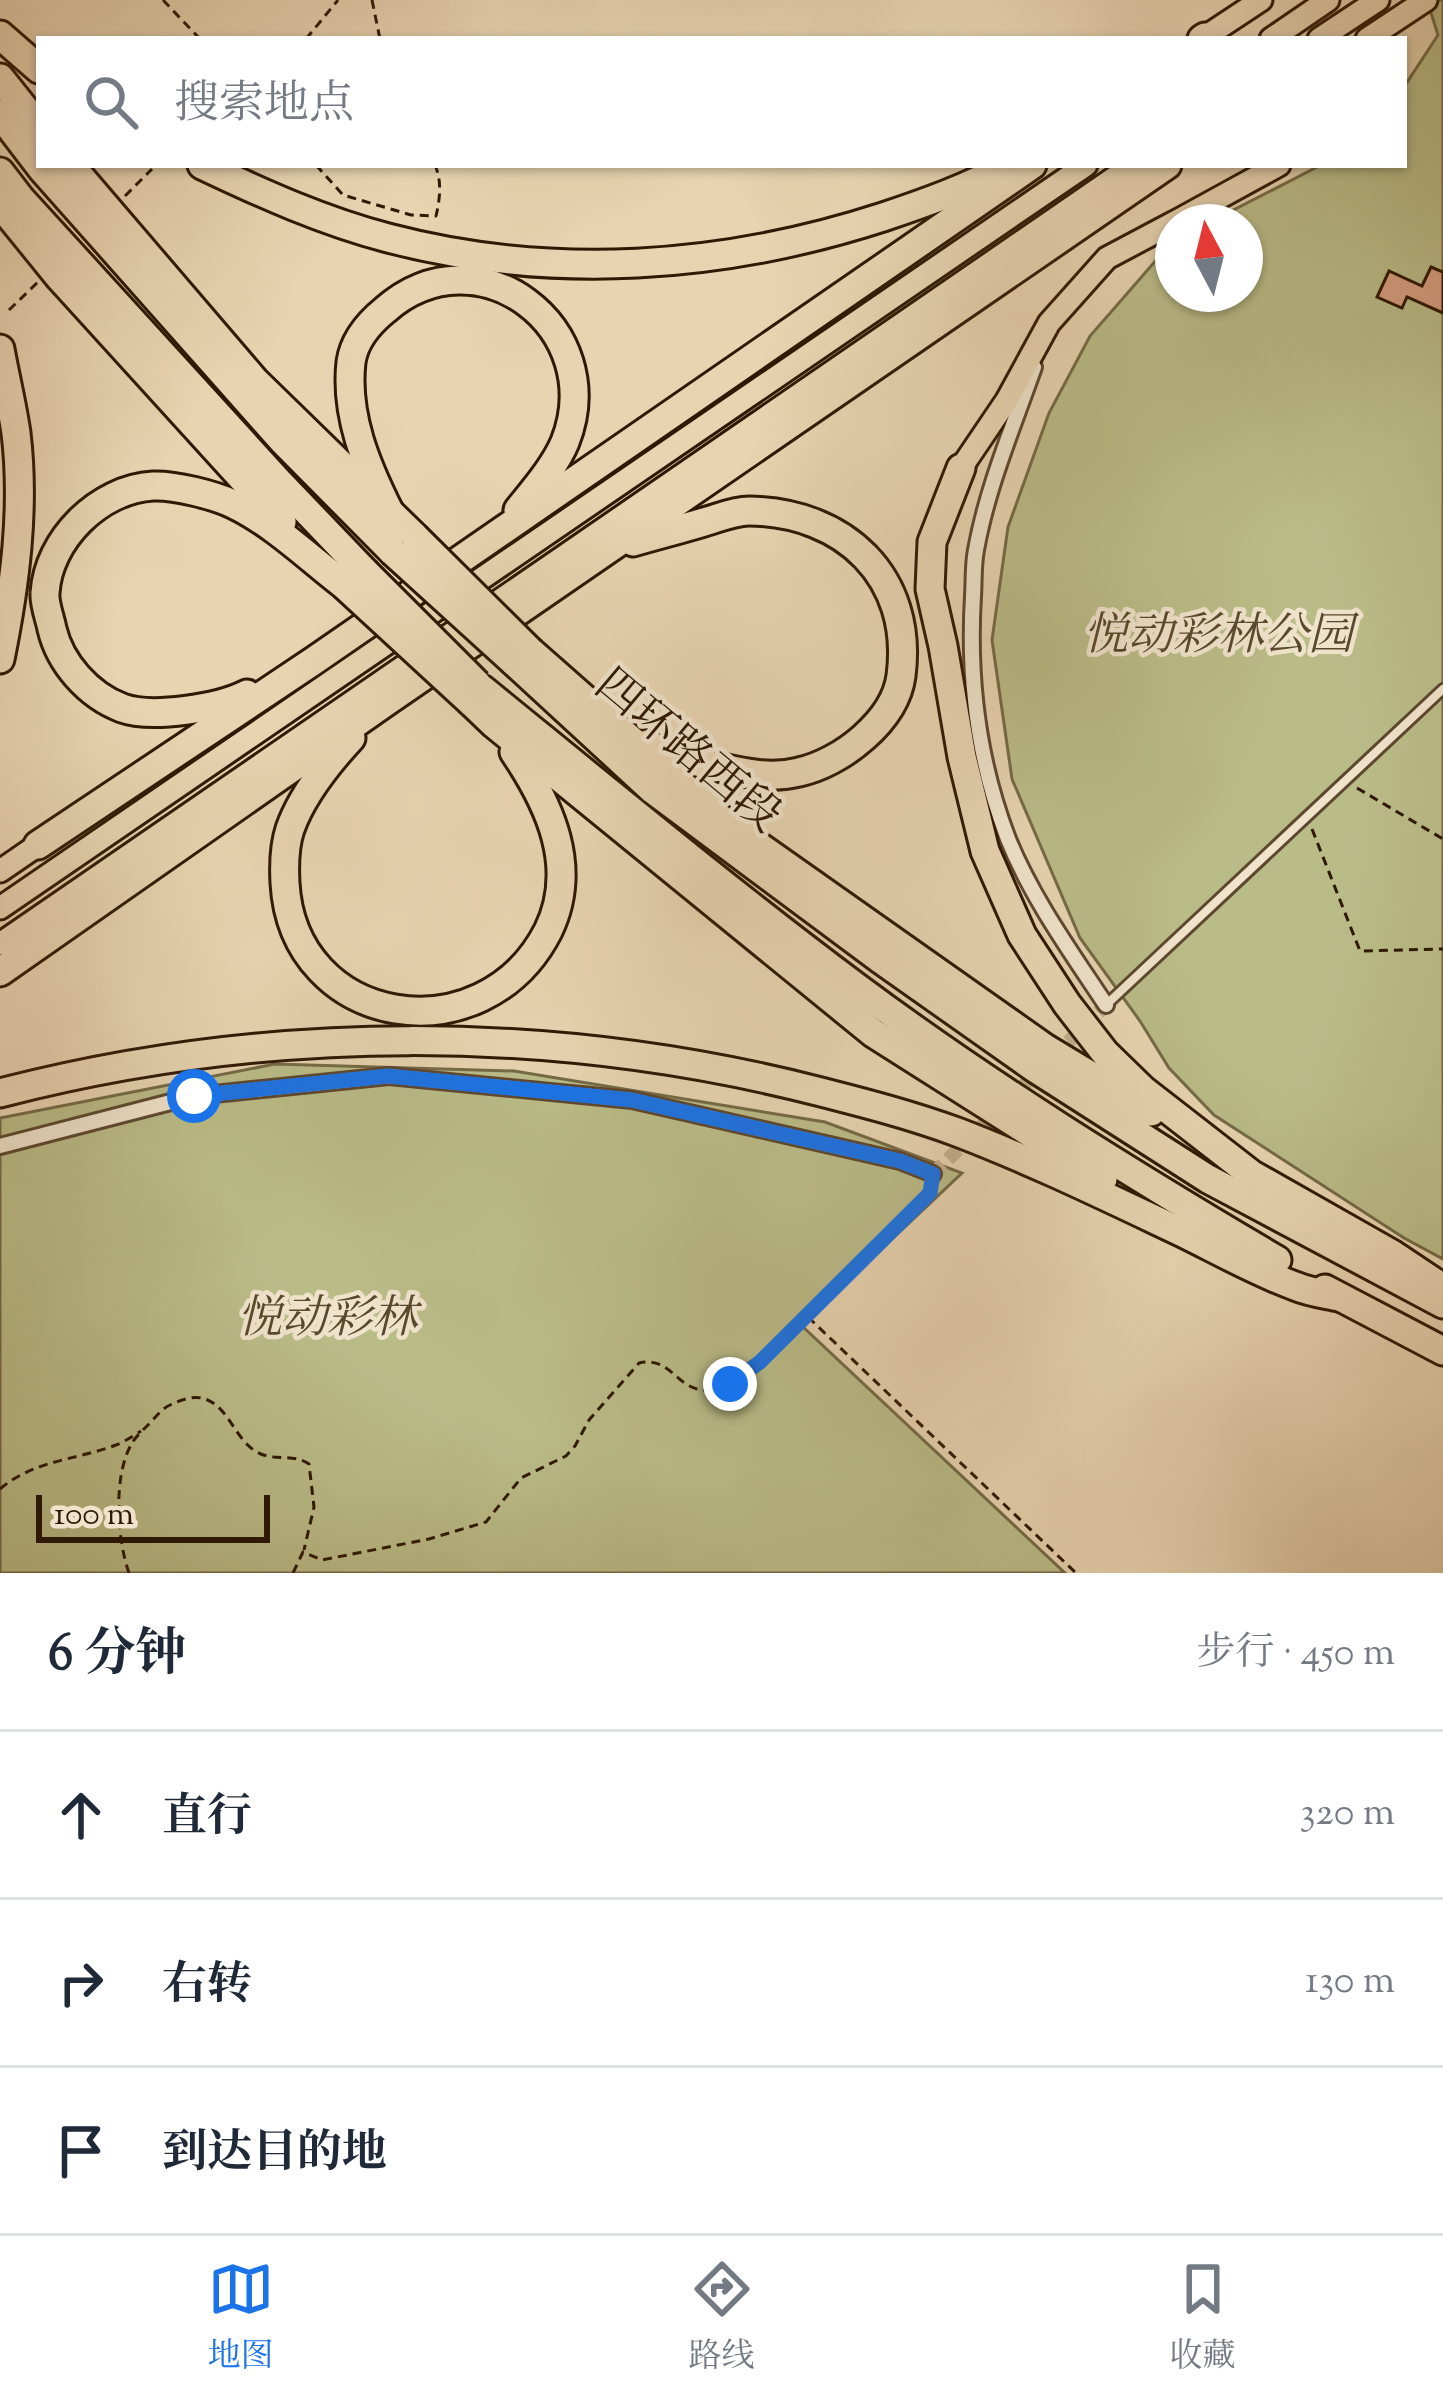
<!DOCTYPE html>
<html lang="zh">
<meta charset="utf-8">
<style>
body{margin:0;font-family:"Sorts Mill Goudy","Noto Serif SC",serif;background:#f6f6f7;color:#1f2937}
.compass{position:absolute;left:1155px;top:204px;width:108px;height:108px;border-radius:50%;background:#fff;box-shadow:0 3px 9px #0004;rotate:353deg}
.scale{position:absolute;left:36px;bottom:30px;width:234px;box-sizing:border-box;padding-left:12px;border:6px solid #2f1804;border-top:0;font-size:33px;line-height:42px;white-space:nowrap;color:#2f1804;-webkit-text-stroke:9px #f0e3cc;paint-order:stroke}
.stop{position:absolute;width:36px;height:36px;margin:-27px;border:9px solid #1a73e8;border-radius:50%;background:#fff}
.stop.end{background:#1a73e8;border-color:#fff;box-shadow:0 3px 12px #0008}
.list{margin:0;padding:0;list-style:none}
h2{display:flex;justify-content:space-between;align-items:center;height:156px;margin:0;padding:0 48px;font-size:51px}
h2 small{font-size:39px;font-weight:400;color:#747a83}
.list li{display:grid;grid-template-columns:78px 1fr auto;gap:36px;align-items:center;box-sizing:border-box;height:168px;padding:0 48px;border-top:3px solid #e0e1e3}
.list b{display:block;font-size:45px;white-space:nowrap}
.list em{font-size:39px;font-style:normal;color:#747a83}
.icon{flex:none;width:66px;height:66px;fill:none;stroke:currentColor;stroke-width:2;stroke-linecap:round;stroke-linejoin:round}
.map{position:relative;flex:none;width:1443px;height:1573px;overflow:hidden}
.search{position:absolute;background:#fff;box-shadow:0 3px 9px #0004;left:36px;right:36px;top:36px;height:132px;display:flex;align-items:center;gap:30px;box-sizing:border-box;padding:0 42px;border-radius:0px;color:#747a83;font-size:45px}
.sheet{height:660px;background:#fff}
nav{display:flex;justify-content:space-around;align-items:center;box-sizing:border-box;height:168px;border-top:3px solid #e0e1e3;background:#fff;font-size:33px;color:#747a83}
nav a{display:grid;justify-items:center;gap:6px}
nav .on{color:#1a73e8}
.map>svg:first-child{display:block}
</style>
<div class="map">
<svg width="1443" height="1573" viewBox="0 0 1443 1573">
<rect width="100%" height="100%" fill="#e8d4b1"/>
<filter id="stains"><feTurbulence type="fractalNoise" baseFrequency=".00167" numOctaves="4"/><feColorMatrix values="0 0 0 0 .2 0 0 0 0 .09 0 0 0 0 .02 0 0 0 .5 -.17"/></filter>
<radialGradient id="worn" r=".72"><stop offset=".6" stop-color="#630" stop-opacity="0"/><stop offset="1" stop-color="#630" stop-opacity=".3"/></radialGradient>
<!-- green -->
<g fill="#babc88" stroke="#746a46" stroke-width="3">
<path d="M1427 0H1443V1259L1404 1238 1214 1115 1169 1068 1140 1021 1080 938 1012 779 992 640 1008 527 1049 413 1090 336 1172 242 1173 294H1245V222H1210L1321 165H1404V87L1438 35Z"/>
<path d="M275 1064 514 1071 825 1122 962 1173 801 1325 1065 1573H0V1118Z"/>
</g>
<!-- building -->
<path fill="#d89f82" stroke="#2f1804" stroke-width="3" d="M1431 267 1443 272V313L1407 297 1402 308 1377 297 1389 271 1422 286Z"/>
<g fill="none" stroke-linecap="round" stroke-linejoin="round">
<!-- minor-tunnel -->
<path stroke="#c3ae8e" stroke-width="14" stroke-dasharray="14 7" stroke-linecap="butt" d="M933 1174 1106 1005"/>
<defs>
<path id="service" d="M1107 1004 1443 689"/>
<g id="minor">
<path d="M1034 367C1013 427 987 488 976 550 973 565 974 581 973 596 968 679 978 761 1008 839 1032 898 1071 952 1106 1005"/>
<path d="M0 1146 194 1096 389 1076 632 1100 900 1161 933 1174"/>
</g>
<g id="primary">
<path d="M1205 37 1261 0"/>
<path d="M1271 39 1328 0"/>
<path d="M1319 39 1378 0"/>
<path d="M1367 39 1426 0"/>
<path d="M1175 222 1279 165"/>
<path d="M961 468 1007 400 1049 323 1107 258 1173 223"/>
<path d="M0 871 38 845"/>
<path d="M0 908 1086 165"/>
<path d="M0 944 1133 165"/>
</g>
<g id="motorway">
<path d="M0 35 39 69"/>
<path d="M1202 39 1205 37"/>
<path d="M0 78 39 127"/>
<path d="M0 114 42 169 283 441 393 552"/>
<path d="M70 165 255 381 415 537"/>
<path d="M202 165C263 194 323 221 388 238 552 281 723 269 883 217 925 203 970 187 1009 165"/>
<path d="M0 172 20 198 278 481 365 572"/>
<path d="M0 204 60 278 282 522"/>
<path d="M0 349C5 377 12 405 16 433 25 508 15 585 0 659"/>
<path d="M961 468 932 542 930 589 943 646 962 757 985 851 1022 935 1067 1004 1105 1053 1143 1090 1251 1174 1392 1254 1440 1286"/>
<path d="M389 511C366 465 345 415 351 362 354 341 369 323 385 310 478 228 610 328 565 442 555 466 534 490 518 510"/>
<path d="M633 542C657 535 681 529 704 522 718 518 734 511 749 511 844 512 914 577 901 676 895 721 841 763 799 772 772 779 744 773 718 767 694 761 669 757 648 744"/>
<path d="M531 652 723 821 1045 1048 1151 1112"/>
<path d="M513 661 653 790 880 959 1036 1069 1208 1179 1443 1304"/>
<path d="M482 689C605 789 728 891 855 986 989 1086 1133 1175 1277 1260"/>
<path d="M247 694C219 708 152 719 122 708 88 695 60 663 52 629 50 618 44 604 45 593 48 540 99 489 153 486 174 485 214 495 233 504 273 523 309 558 344 585"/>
<path d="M471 702 494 724 873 1033 1103 1179"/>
<path d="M351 738C327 764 302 795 290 829 284 847 284 865 285 883 293 1028 483 1058 548 931 579 868 550 805 514 752"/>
<path d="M38 845 315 660 1032 165"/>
<path d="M0 972 386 702 1167 165"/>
<path d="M0 1093C267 1024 550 1023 817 1091 864 1103 911 1115 957 1132 1033 1161 1107 1197 1181 1232 1218 1250 1256 1272 1295 1286 1309 1292 1325 1294 1339 1297"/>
<path d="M1325 1289 1443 1351"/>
</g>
</defs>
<!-- service casing -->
<use href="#service" stroke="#5d472f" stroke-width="14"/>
<!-- minor casing -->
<use href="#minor" stroke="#5d472f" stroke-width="20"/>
<!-- primary casing -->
<use href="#primary" stroke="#2f1804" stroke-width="27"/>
<!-- motorway casing -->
<use href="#motorway" stroke="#2f1804" stroke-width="33"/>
<!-- path -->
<g stroke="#2f1804" stroke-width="3" stroke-dasharray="9 6" stroke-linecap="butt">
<path d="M163 0 200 39"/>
<path d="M372 0 380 39"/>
<path d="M306 39 338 0"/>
<path d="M316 165 343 195 411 215 436 216C440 199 442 181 435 165"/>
<path d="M125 196 152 169"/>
<path d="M9 310 38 282"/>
<path d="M1357 788 1443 839"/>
<path d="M1312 829 1360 951 1443 949"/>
<path d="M808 1317 1076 1573"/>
<path d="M0 1489C34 1460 76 1460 116 1445 124 1442 133 1436 141 1431"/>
<path d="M129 1573C117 1539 113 1477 131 1445 135 1437 143 1430 149 1424 156 1417 161 1409 170 1405 180 1400 194 1395 205 1399 229 1407 235 1440 257 1452 274 1462 293 1453 309 1464L314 1507 304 1550"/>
<path d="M293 1573 303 1552 322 1560 429 1539 486 1522 521 1478 566 1456 575 1446 589 1420 639 1363C678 1354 677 1406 727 1385 739 1380 750 1370 760 1362L930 1193 931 1188"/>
</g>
<!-- service -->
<use href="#service" stroke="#f0e3cc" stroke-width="8"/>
<!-- minor -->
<use href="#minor" stroke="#f0e3cc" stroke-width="14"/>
<!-- primary -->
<use href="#primary" stroke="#e8d4b1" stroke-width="21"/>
<!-- motorway -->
<use href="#motorway" stroke="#e8d4b1" stroke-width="27"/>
<defs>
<g id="motorway-bridge">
<path d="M415 537 531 652"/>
<path d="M393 552 513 661"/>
<path d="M365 572 477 684"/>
<path d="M344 585 471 702"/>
</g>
</defs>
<!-- motorway-bridge casing -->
<use href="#motorway-bridge" stroke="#2f1804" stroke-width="33" stroke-linecap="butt"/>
<!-- motorway-bridge -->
<use href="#motorway-bridge" stroke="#e8d4b1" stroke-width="27"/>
</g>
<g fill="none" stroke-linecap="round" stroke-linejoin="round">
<!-- route -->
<path stroke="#1a73e8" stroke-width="15" d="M194 1096 388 1076 632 1100 900 1161 933 1174 930 1193 760 1362 730 1384"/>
</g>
<g text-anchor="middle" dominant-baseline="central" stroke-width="9" stroke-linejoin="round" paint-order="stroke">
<!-- park labels -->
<g font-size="45" font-style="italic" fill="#59492c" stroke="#f0e3cc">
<text x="1218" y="638">悦动彩林公园</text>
<text x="327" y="1321">悦动彩林</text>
</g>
<!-- street labels -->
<g font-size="45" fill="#2f1804" stroke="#f0e3cc">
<text transform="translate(686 753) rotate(40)">四环路西段</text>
</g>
</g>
<rect width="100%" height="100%" filter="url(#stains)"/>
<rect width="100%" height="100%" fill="url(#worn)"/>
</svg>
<svg class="compass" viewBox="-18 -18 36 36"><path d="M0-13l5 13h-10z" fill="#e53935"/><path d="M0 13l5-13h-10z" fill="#747a83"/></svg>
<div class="scale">100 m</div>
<div class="stop" style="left:194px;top:1096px"></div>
<div class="stop end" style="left:730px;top:1384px"></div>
<div class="search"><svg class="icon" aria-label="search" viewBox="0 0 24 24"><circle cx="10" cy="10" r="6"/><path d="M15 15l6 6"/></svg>搜索地点</div>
</div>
<section class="sheet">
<h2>6 分钟<small>步行 · 450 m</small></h2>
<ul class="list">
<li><svg class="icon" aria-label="ahead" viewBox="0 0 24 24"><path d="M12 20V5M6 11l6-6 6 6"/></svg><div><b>直行</b></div><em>320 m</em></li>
<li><svg class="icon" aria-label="right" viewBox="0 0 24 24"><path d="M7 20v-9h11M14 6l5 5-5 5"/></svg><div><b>右转</b></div><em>130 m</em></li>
<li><svg class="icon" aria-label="arrive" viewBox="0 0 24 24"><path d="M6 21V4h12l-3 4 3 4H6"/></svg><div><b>到达目的地</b></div></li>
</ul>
</section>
<nav>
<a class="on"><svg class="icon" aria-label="map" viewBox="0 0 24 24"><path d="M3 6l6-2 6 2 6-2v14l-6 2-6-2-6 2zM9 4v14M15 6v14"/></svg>地图</a>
<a><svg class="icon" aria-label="directions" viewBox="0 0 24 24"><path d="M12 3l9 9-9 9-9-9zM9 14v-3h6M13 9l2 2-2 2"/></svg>路线</a>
<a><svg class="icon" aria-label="saved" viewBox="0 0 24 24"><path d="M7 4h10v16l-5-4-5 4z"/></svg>收藏</a>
</nav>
